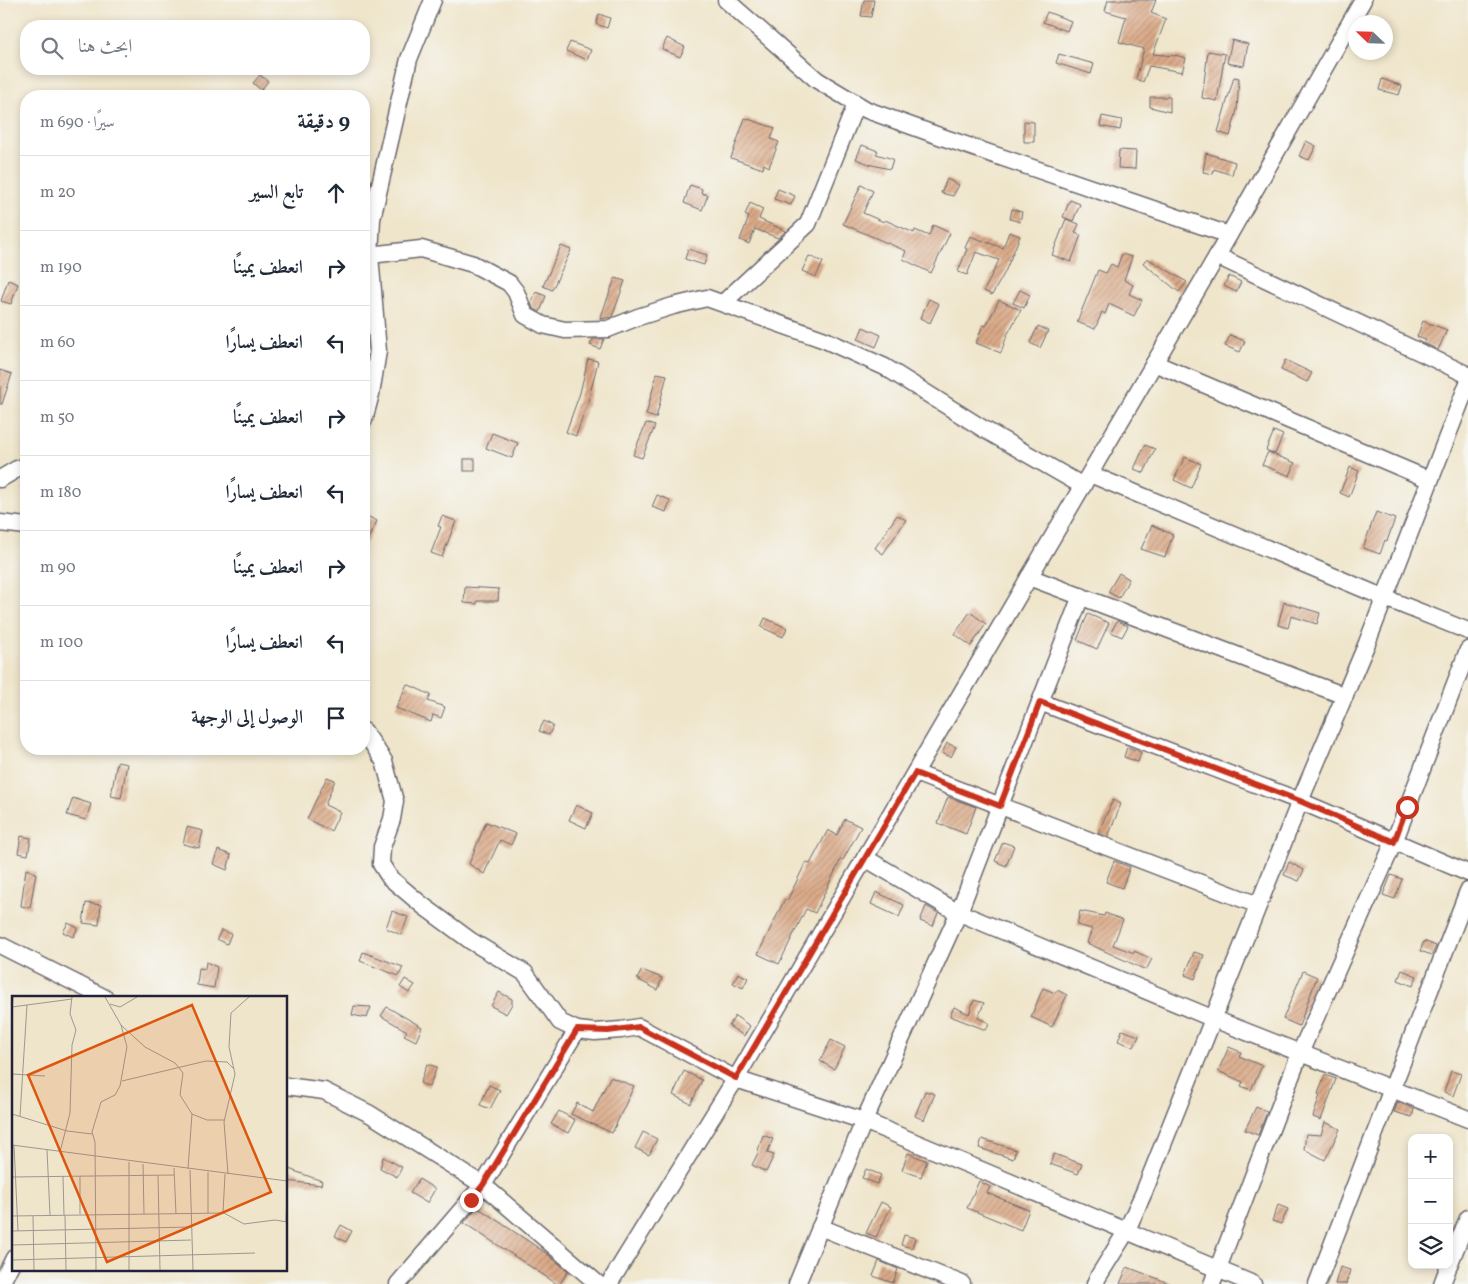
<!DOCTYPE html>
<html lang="ar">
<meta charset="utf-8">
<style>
body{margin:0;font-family:Vollkorn,Amiri,serif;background:#f6f6f7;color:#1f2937;direction:rtl}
.controls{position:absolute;right:15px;bottom:15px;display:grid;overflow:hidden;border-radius:10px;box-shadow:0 2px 8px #0003}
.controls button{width:45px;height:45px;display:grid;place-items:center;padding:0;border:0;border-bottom:1px solid #e0e1e3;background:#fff;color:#1f2937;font:25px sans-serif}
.compass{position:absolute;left:1348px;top:15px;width:45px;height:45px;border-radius:50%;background:#fff;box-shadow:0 2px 8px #0003;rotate:293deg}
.stop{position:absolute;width:15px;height:15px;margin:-11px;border:4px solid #c8321e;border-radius:50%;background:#fff}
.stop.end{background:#c8321e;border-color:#fff;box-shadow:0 1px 5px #0008}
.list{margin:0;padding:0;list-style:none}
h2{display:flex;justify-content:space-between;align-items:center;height:65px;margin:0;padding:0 20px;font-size:21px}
h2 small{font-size:16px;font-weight:400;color:#747a83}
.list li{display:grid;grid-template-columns:32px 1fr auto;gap:15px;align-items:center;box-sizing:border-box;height:75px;padding:0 20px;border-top:1px solid #e0e1e3}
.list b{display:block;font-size:19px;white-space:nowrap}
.list em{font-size:16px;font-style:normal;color:#747a83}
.icon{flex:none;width:28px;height:28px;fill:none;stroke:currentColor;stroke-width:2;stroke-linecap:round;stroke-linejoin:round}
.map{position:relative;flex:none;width:1468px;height:1284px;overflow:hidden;direction:ltr}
.search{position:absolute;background:#fff;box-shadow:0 2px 8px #0003;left:20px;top:20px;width:350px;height:55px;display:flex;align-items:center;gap:12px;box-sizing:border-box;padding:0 18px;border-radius:20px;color:#747a83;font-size:19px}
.panel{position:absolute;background:#fff;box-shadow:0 2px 8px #0003;left:20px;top:90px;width:350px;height:665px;border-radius:20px;direction:rtl}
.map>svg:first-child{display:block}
</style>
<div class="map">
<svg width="1468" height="1284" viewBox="0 0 1468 1284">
<defs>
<pattern id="building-hatch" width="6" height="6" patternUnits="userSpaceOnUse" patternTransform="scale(1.25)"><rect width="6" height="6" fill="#dbaa88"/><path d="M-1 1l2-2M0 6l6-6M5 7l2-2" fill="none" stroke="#b18a70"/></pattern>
</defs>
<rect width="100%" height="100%" fill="#f6f6f2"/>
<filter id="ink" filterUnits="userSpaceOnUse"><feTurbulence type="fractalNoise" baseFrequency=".02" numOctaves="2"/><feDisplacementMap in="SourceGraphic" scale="10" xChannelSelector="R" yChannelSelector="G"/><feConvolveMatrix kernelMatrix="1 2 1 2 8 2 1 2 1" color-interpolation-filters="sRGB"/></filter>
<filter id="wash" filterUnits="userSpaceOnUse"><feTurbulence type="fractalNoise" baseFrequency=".0096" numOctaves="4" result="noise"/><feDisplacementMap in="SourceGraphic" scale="20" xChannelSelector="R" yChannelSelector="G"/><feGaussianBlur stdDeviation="1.12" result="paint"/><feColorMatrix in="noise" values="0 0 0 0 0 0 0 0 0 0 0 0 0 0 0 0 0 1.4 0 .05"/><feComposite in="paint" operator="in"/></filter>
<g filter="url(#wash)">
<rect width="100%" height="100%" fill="#efe5ca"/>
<g id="blocks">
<!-- building -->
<g fill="url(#building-hatch)">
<path d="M864 0H874L871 17 861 16Z"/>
<path d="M1108 0H1156L1151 13 1166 19 1153 54 1175 56V55L1186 58 1182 72 1149 66 1143 82 1136 79 1144 49 1119 42 1126 17 1105 11Z"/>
<path d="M1047 12 1071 21 1067 31 1043 22Z"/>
<path d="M599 14 610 18 607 28 596 24Z"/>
<path d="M667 38 685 47 680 57 662 49Z"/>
<path d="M1232 40 1248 44 1244 66 1227 63Z"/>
<path d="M570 42 591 50 587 60 566 51Z"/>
<path d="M1208 51 1225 54 1217 101 1202 98Z"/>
<path d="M1059 54 1094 64 1091 74 1056 63Z"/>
<path d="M260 75 268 81 261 90 253 83Z"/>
<path d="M1234 77 1239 78 1237 110 1230 136 1218 132Z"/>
<path d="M1382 79 1402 86 1399 95 1379 90Z"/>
<path d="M1150 97H1170V112L1150 107Z"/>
<path d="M1102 116 1122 120 1120 130 1100 126Z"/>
<path d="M745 118 775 128 771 139 779 142 769 167 764 164 763 169 731 158Z"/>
<path d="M1024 121 1034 122V142H1024Z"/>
<path d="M1306 141 1316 146 1309 160 1299 156Z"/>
<path d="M862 145 878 151 876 154 893 159 890 169 872 165 856 159Z"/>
<path d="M1119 150 1136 151 1135 169 1118 168Z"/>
<path d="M1206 153 1235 162 1232 175 1214 169 1213 174 1203 172Z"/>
<path d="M947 179 959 185 953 196 941 193Z"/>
<path d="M690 185 702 189 701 193 708 195 702 210 684 203Z"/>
<path d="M861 185 873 191 863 213 884 222 885 220 914 233 915 230 929 236 933 225 950 233 931 273 903 259 906 251 843 224Z"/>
<path d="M778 189 795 196 791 205 774 199Z"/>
<path d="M1070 200 1080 204 1073 221 1063 217Z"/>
<path d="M750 203 763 209 759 219 786 231 778 238 755 229 749 244 740 240 749 217 745 215Z"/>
<path d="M1012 209 1022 212 1020 222 1010 219Z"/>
<path d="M1066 219 1079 224 1075 233 1081 235 1071 262 1052 255Z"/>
<path d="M1009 232 1020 236 1005 272 992 295 984 291 999 260 976 252 967 275 958 272 967 249 965 248 970 236 1003 248Z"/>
<path d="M561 246 571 250 552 290 543 286Z"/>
<path d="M688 249 707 255 704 265 685 259Z"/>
<path d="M1122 254 1132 257 1124 280 1133 285 1129 294 1142 300 1134 316 1109 304 1105 314 1102 312 1095 329 1077 322 1098 270 1106 273 1111 264 1117 267Z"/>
<path d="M809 256 823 262 816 277 802 271Z"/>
<path d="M1147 258 1187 282 1179 292 1143 263Z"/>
<path d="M1229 276 1241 282 1236 292 1224 286Z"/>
<path d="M615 278 625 281 612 317 600 319Z"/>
<path d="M8 280 18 284 11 304 1 301Z"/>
<path d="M1020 290 1030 295 1024 308 1013 303Z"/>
<path d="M536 292 546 296 540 312 533 308 531 303Z"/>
<path d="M929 299 939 304 930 323 920 318Z"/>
<path d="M999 300 1021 310 1007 335 1001 353 976 343 983 325 986 326Z"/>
<path d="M1423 321 1447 330 1438 350 1424 343 1426 340 1417 337Z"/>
<path d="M1038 326 1048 331 1040 348 1030 343Z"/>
<path d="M863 327 881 335 876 347 858 339Z"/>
<path d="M1230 335 1245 341 1240 352 1225 346Z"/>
<path d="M593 339H604L600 349 590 345Z"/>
<path d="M588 359 598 361 588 402 576 436 566 432 580 393Z"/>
<path d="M1285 360 1312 373 1307 382 1281 370Z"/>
<path d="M0 370 12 374 2 404H0Z"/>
<path d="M657 373 667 375 656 418 646 415Z"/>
<path d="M646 423 655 426 642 458 633 455Z"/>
<path d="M1274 431 1283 435 1275 454 1266 450Z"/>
<path d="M492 433 518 443 512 458 486 448Z"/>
<path d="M1145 445 1155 449 1144 473 1134 469Z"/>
<path d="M1268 452 1295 463 1290 476 1262 465Z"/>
<path d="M1185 457 1201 464 1191 488 1174 480Z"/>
<rect x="464" y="459" width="11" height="12"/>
<path d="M1350 467 1359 471 1349 497 1340 493Z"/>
<path d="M657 495 670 500 666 512 652 507Z"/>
<path d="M1376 512 1395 519 1387 541 1385 540 1380 554 1363 548Z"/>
<path d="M897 515 906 520 883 554 875 548Z"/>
<path d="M367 516 377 521 364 547V523Z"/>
<path d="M442 516 456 521 442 557 431 553 441 527 438 526Z"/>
<path d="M1152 525 1173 535 1165 557 1141 549Z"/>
<path d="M1119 573 1129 579 1119 598 1108 592Z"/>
<path d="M465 587 499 589 498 601H477V604L464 603Z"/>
<path d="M1284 602 1320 613 1317 624 1291 616 1288 628 1278 625Z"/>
<path d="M970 612 986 624 971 646 955 634Z"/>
<path d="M1088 614 1109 623 1097 649 1077 640Z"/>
<path d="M765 618 787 628 783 637 761 627Z"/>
<path d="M1117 621 1128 626 1122 637 1111 632Z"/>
<path d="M407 684 431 695 428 701 445 707 441 718 433 715 431 722 396 708Z"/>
<path d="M544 721 553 726 549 735 539 731Z"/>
<path d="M947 743 956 747 951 757 942 753Z"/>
<path d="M1127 747 1141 752 1138 762 1124 757Z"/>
<path d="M117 762 127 764 121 798 111 796Z"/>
<path d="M327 777 335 780 325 805 340 812 331 831 307 819Z"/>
<path d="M948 797 976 807 966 834 938 823Z"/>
<path d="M73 798 91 804 86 820 67 815Z"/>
<path d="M1113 800 1121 804 1108 837 1098 833Z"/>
<path d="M576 805 593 813 586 828 569 820Z"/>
<path d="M845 819 861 827 843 860 841 859 815 913 806 909 779 964 758 954 785 899 787 901 806 862 810 864 828 830 837 835Z"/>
<path d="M486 822 516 834 511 845 500 840 484 874 469 864Z"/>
<path d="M187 827 203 831 199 848 183 844Z"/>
<path d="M21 836 31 838 28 855 18 853Z"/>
<path d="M1003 842 1014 846 1006 866 995 861Z"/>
<path d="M218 850 231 855 227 870 213 864Z"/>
<path d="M1114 861 1130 867 1122 888 1106 882Z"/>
<path d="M1289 862 1304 870 1299 881 1284 875Z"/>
<path d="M26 869 36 873 30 908 21 906Z"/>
<path d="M1391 875 1402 879 1395 899 1383 895Z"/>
<path d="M876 892 904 905 899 917 871 904Z"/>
<path d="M86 903 101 905 99 925 83 923Z"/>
<path d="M926 906 938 913 933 926 920 921Z"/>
<path d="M392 911 408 917 401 935 386 928Z"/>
<path d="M1080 911 1104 916 1105 913 1123 920 1113 945 1134 953V951L1152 959 1146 970 1087 943 1092 929 1077 925Z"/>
<path d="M68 923 78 928 73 937 63 932Z"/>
<path d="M221 930 231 934 227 944 217 939Z"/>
<path d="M1424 941 1436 946 1432 955 1420 951Z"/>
<path d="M363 952 403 967 399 976 360 961Z"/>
<path d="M1194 952 1204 955 1195 979 1185 975Z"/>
<path d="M206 962 217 967 214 988 197 985 199 968 205 969Z"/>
<path d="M642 970 662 978 658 990 637 979Z"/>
<path d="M1402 970 1417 976 1413 986 1398 980Z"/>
<path d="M1303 971 1317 977 1299 1026 1283 1019Z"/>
<path d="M738 973 748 978 743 988 733 983Z"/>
<path d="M405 979 415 985 409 993 400 987Z"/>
<path d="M1043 988 1055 993 1057 990 1067 995 1052 1027 1031 1017Z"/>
<path d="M499 992 512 999V1004L506 1014 491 1006Z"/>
<path d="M974 1000 984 1003 978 1018 989 1023 986 1030 950 1016 954 1007 969 1014Z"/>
<path d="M354 1006 371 1007 367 1018 352 1015Z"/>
<path d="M387 1007 422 1027 416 1041 404 1035 407 1031 381 1016Z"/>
<path d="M735 1016 750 1026 744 1036 729 1026Z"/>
<path d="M1122 1030 1139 1036 1134 1047 1118 1041Z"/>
<path d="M831 1040 845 1047 834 1069 820 1061Z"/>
<path d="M1229 1047 1241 1052 1239 1056 1262 1066 1251 1090 1241 1086 1243 1082 1218 1071Z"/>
<path d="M427 1064 437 1067 429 1087 420 1083Z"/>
<path d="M684 1071 702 1080 691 1104 673 1095Z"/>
<path d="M1451 1071 1461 1074 1453 1096 1444 1092Z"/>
<path d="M1325 1075 1336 1079 1321 1120 1313 1117 1320 1095 1318 1094Z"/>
<path d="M610 1077 634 1086 612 1133 571 1114 577 1103 593 1112Z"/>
<path d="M489 1085 500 1090 490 1109 480 1105Z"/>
<path d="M925 1091 935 1094 924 1120 915 1116Z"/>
<path d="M1398 1102 1414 1109 1412 1117 1394 1112Z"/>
<path d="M1256 1107 1267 1112 1258 1135 1245 1130Z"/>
<path d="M559 1111 575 1120 568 1133 551 1124Z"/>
<path d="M1325 1122 1340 1129 1325 1160 1304 1149 1306 1134 1321 1135Z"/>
<path d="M643 1132 657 1139 649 1155 635 1148Z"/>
<path d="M763 1135 773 1139 767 1153 774 1155 766 1172 752 1165 759 1151 758 1150Z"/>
<path d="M982 1139 1016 1150 1013 1159 979 1148Z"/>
<path d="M908 1153 927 1161 921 1177 902 1170Z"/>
<path d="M1054 1154 1082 1164 1078 1174 1050 1164Z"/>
<path d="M383 1157 402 1167 397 1177 380 1168Z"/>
<path d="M286 1168 322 1181 321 1185 286 1181Z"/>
<path d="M866 1169 881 1175 877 1184 862 1178Z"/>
<path d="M419 1179 435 1189 427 1203 410 1193Z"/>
<path d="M979 1181 990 1187 987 1193 1029 1210 1021 1230 967 1208Z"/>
<path d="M881 1202 891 1207 876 1237 866 1233Z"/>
<path d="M1278 1205 1288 1209 1281 1224 1272 1221Z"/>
<path d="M477 1207 546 1253 568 1271 560 1284H557L464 1223Z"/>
<path d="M341 1225 352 1231 346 1242 335 1236Z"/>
<path d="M904 1235 915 1238 912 1248 901 1245Z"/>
<path d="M879 1261 898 1269 893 1283 873 1276Z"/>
<path d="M1127 1267 1169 1283 1168 1284H1120Z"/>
<path d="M1340 1267 1350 1270 1346 1284H1335Z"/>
</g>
</g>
</g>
<g filter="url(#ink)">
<use href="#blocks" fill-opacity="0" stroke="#6a666d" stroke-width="1"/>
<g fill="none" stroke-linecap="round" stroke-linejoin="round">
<defs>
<g id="minor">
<path d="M726 0 817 80 867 110 942 137 1229 235"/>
<path d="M1217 256 1468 375"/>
<path d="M364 258 370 255 421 249 473 264 509 283 516 292 525 315 543 325 565 330 608 329 638 317 673 306 707 298 825 340 885 367 982 428 1083 486"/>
<path d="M723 303 808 224 856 104"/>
<path d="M1154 363 1430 480"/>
<path d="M364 420 371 394 378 351 370 255 372 219 409 59 433 0"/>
<path d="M1090 474 1385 598 1468 631"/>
<path d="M0 479 17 469 26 466"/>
<path d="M0 523 26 526"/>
<path d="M1029 577 1345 696"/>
<path d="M1040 702 1300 801 1468 873"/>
<path d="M364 731 384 761 395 801 392 819 382 847 381 864 390 878 422 905 471 941 525 973 560 1022 577 1030 595 1032 621 1030 639 1027 736 1079 864 1121 1253 1284"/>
<path d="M915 773 1258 905"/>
<path d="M865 858 955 911 1214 1019 1468 1119"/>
<path d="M0 945 105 998"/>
<path d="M286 1086 324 1091 370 1114 483 1185 598 1284"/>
<path d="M820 1227 962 1284"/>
<path d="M1449 1265 1468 1218"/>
<path d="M1 1284 14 1258"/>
<path d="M398 1284 483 1185 577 1030"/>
<path d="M609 1284 738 1075 1217 256 1363 0"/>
<path d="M797 1284 864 1121 959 912 1081 596"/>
<path d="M1095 1284 1098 1277 1126 1232 1144 1192 1300 801 1367 643 1468 383"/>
<path d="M1212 1284 1300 1053 1394 842 1468 650"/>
<path d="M1317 1284 1468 891"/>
<path d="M1442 1284 1449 1265"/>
</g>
</defs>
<!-- minor casing -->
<use href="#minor" stroke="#6a666d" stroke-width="19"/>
<!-- minor -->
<use href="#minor" stroke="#fff" stroke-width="16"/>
</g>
</g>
<g fill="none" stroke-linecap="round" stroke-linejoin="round" filter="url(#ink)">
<!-- route -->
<path stroke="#c8321e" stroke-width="6" d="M471 1200 483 1185 577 1030 608 1031 639 1027 736 1078 915 773 1000 806 1040 702 1300 801 1394 842 1407 807"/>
</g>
<!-- overview -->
<g transform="translate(12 996)">
<rect width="275" height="275" fill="#efe5ca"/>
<path fill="none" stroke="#9d9791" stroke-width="1" d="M93 1 109 29 133 51 163 67 171 77 168 99 180 118 176 173M98 8 108 11 125 1M0 11 60 3M0 16 1 1M0 78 33 80M110 85 194 65 215 66 222 73M0 118 55 135 80 138M180 118 195 124H213M8 120 15 9M0 149 275 185M2 149 6 235M35 154 38 219M48 156 58 117 60 49 64 34 58 18 60 1M131 168 132 218M162 172 164 218M178 174 181 274M196 176V217M216 178 212 126 223 78 217 51 219 17 237 1M51 180 52 219M68 180V218M146 180 148 274M0 181 162 179M211 217 213 178M53 219 54 274M0 220 212 217 232 228 263 224 275 226M21 220 22 274M274 226 275 192M0 235 179 231M0 249 179 244M0 264 243 257M84 274 83 146 80 136 89 106 103 99 108 90 115 51 109 29M117 274V166"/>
<path fill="#de560e" fill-opacity="0.15" stroke="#de560e" stroke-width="2.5" d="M180 9 259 196 95 266 16 79Z"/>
<rect width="275" height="275" fill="none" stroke="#22223b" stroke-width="2.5"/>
</g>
</svg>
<div class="controls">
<button>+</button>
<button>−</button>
<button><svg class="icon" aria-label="layers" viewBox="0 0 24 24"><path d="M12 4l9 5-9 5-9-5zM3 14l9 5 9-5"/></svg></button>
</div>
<svg class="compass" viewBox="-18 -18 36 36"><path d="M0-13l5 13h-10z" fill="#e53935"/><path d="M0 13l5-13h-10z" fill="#747a83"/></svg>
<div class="stop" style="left:1407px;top:807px"></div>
<div class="stop end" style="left:471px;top:1200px"></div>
<div class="search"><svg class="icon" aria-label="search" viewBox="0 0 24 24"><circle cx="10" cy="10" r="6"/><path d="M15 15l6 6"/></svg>ابحث هنا</div>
<section class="panel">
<h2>9 دقيقة<small>سيرًا · 690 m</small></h2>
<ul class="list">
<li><svg class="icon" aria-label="ahead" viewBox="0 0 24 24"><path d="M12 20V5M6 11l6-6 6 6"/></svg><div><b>تابع السير</b></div><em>20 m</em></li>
<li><svg class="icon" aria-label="right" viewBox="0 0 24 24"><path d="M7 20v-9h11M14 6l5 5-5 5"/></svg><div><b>انعطف يمينًا</b></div><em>190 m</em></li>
<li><svg class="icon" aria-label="left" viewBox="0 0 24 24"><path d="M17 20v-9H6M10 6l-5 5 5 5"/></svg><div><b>انعطف يسارًا</b></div><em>60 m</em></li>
<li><svg class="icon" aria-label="right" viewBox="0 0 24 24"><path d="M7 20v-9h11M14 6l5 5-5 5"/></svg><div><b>انعطف يمينًا</b></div><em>50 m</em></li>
<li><svg class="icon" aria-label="left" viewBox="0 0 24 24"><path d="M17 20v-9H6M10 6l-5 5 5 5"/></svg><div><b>انعطف يسارًا</b></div><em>180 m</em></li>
<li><svg class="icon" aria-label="right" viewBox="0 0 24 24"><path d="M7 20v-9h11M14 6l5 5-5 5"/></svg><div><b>انعطف يمينًا</b></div><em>90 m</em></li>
<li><svg class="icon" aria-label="left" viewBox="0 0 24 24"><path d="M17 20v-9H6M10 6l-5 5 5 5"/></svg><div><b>انعطف يسارًا</b></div><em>100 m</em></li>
<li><svg class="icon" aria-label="arrive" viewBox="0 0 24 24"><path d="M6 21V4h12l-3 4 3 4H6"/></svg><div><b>الوصول إلى الوجهة</b></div></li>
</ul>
</section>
</div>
